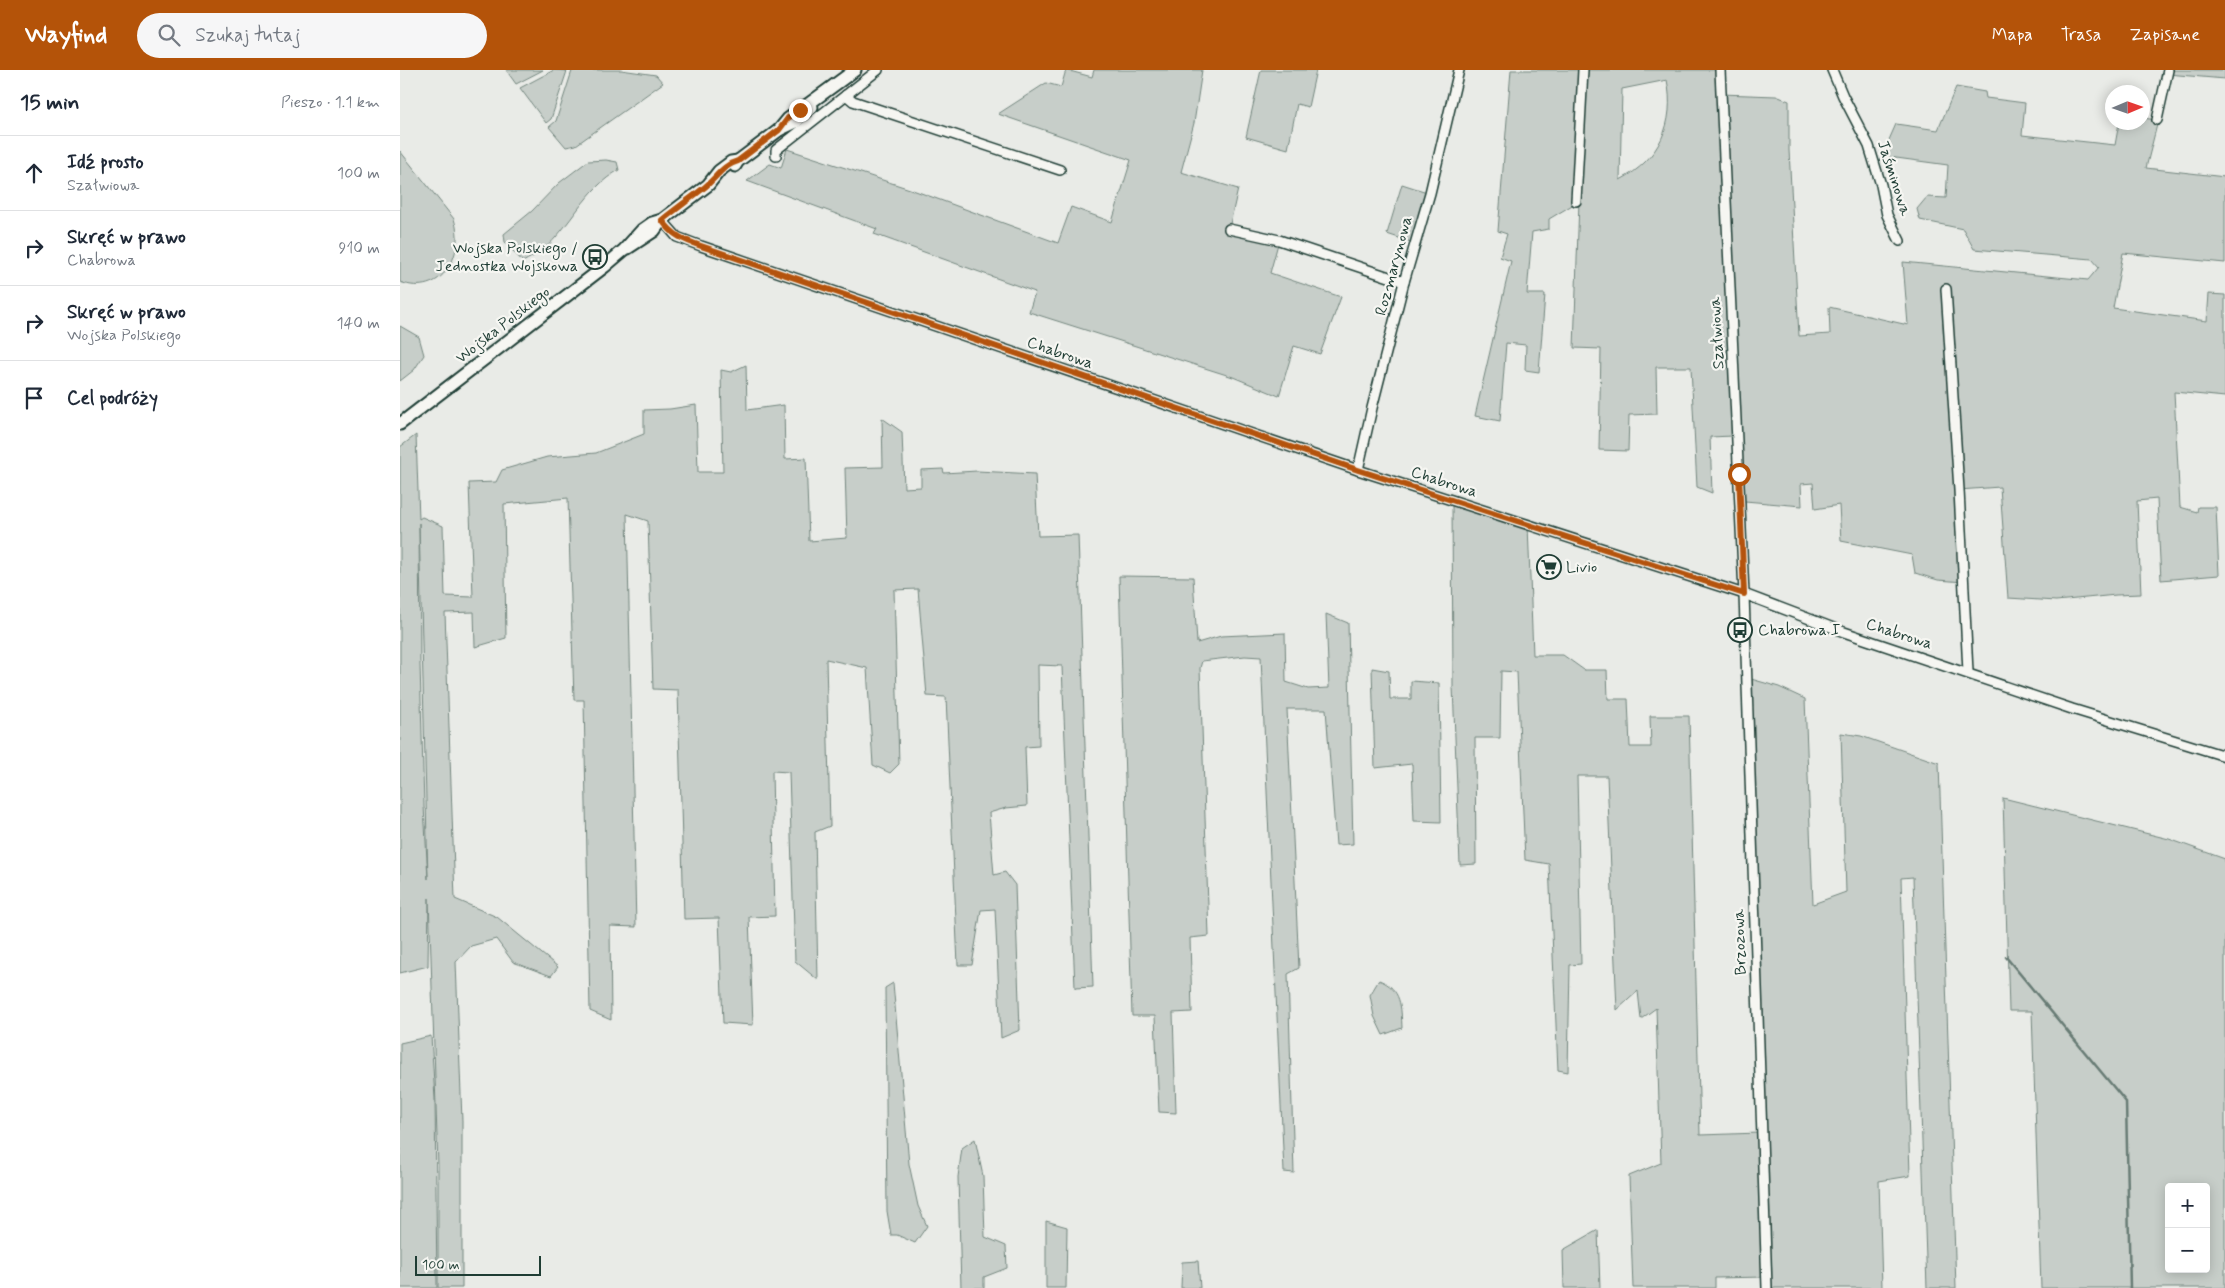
<!DOCTYPE html>
<html lang="pl">
<meta charset="utf-8">
<style>
body{margin:0;font-family:Mynerve,sans-serif;background:#f6f6f7;color:#1f2937}
.controls{position:absolute;right:15px;bottom:15px;display:grid;overflow:hidden;border-radius:5px;box-shadow:0 2px 12px #0003}
.controls button{width:45px;height:45px;display:grid;place-items:center;padding:0;border:0;border-bottom:1px solid #e0e1e3;background:#fff;color:#1f2937;font:25px sans-serif}
.compass{position:absolute;left:1705px;top:15px;width:45px;height:45px;border-radius:50%;background:#fff;box-shadow:0 2px 12px #0003;rotate:88deg}
.scale{position:absolute;left:15px;bottom:12px;width:126px;box-sizing:border-box;padding-left:5px;border:2px solid #1f3d34;border-top:0;font-size:14px;line-height:18px;white-space:nowrap;color:#1f3d34;-webkit-text-stroke:4px #f6f6f2;paint-order:stroke}
.stop{position:absolute;width:15px;height:15px;margin:-11px;border:4px solid #b45309;border-radius:50%;background:#fff}
.stop.end{background:#b45309;border-color:#fff;box-shadow:0 1px 5px #0008}
.list{margin:0;padding:0;list-style:none}
h2{display:flex;justify-content:space-between;align-items:center;height:65px;margin:0;padding:0 20px;font-size:21px}
h2 small{font-size:16px;font-weight:400;color:#747a83}
.list li{display:grid;grid-template-columns:32px 1fr auto;gap:15px;align-items:center;box-sizing:border-box;height:75px;padding:0 20px;border-top:1px solid #e0e1e3}
.list b{display:block;font-size:19px;white-space:nowrap}
.list p{margin:0;font-size:16px;white-space:nowrap;color:#747a83}
.list em{font-size:16px;font-style:normal;color:#747a83}
.icon{flex:none;width:28px;height:28px;fill:none;stroke:currentColor;stroke-width:2;stroke-linecap:round;stroke-linejoin:round}
.map{position:relative;flex:none;width:1825px;height:1218px;overflow:hidden}
header{display:flex;align-items:center;gap:30px;box-sizing:border-box;height:70px;padding:0 25px;background:#b45309;color:#fff}
header strong{font-size:24px}
nav{display:flex;gap:28px;margin-inline-start:auto;font-size:18px}
.search{width:350px;height:45px;background:#f6f6f7;display:flex;align-items:center;gap:12px;box-sizing:border-box;padding:0 18px;border-radius:28px;color:#747a83;font-size:19px}
main{display:flex}
aside{flex:1;background:#fff}
.map>svg:first-child{display:block}
</style>
<header>
<strong>Wayfind</strong>
<div class="search"><svg class="icon" aria-label="search" viewBox="0 0 24 24"><circle cx="10" cy="10" r="6"/><path d="M15 15l6 6"/></svg>Szukaj tutaj</div>
<nav><a>Mapa</a><a>Trasa</a><a>Zapisane</a></nav>
</header>
<main>
<aside>
<h2>15 min<small>Pieszo · 1.1 km</small></h2>
<ul class="list">
<li><svg class="icon" aria-label="ahead" viewBox="0 0 24 24"><path d="M12 20V5M6 11l6-6 6 6"/></svg><div><b>Idź prosto</b><p>Szałwiowa</p></div><em>100 m</em></li>
<li><svg class="icon" aria-label="right" viewBox="0 0 24 24"><path d="M7 20v-9h11M14 6l5 5-5 5"/></svg><div><b>Skręć w prawo</b><p>Chabrowa</p></div><em>910 m</em></li>
<li><svg class="icon" aria-label="right" viewBox="0 0 24 24"><path d="M7 20v-9h11M14 6l5 5-5 5"/></svg><div><b>Skręć w prawo</b><p>Wojska Polskiego</p></div><em>140 m</em></li>
<li><svg class="icon" aria-label="arrive" viewBox="0 0 24 24"><path d="M6 21V4h12l-3 4 3 4H6"/></svg><div><b>Cel podróży</b></div></li>
</ul>
</aside>
<div class="map">
<svg width="1825" height="1218" viewBox="0 0 1825 1218">
<rect width="100%" height="100%" fill="#e9ebe7"/>
<filter id="ink" filterUnits="userSpaceOnUse"><feTurbulence type="fractalNoise" baseFrequency=".02" numOctaves="2"/><feDisplacementMap in="SourceGraphic" scale="10" xChannelSelector="R" yChannelSelector="G"/><feConvolveMatrix kernelMatrix="1 2 1 2 8 2 1 2 1" color-interpolation-filters="sRGB"/></filter>
<g filter="url(#ink)">
<!-- green -->
<g fill="#c7cec9" stroke="#73867e" fill-rule="evenodd">
<path d="M106 0H143L116 14Z"/>
<path d="M154 0 167 1 151 49 146 53 120 18Z"/>
<path d="M179 0H221L256 5 263 13 176 75 166 77 149 57 156 51 172 1Z"/>
<path d="M666 0 692 7 694 0H802L794 53 781 102 838 119 829 158 879 170 870 203 941 227 920 284 894 276 879 326 833 307 629 242 635 222 474 164 477 159 347 111 370 94 381 98 387 79 510 119 658 173 671 137 712 152 731 90 598 44 646 13 661 17Z"/>
<path d="M861 0H916L908 37 897 34 888 79 846 67Z"/>
<path d="M1111 0H1320L1321 24 1376 26 1389 31V80L1399 266 1430 264 1429 237 1508 255 1503 192 1688 210 1699 197 1692 189 1574 179 1563 159 1520 150 1517 139 1527 127 1546 128 1548 95 1489 87 1485 79 1496 54 1538 60 1556 17 1585 22 1586 28 1625 33 1622 65 1715 75 1719 53 1742 52 1743 48 1757 50 1761 39 1746 98 1825 107V193L1723 183 1713 238 1807 251 1809 224 1825 225V327L1774 322 1780 437 1797 442 1798 437H1816L1819 505 1761 510 1757 429 1737 431 1741 524 1716 525 1656 531 1608 528 1600 417 1559 420 1564 512 1538 510 1515 503 1512 485 1441 471 1439 435 1415 439 1413 413 1401 414 1402 436 1345 431 1351 609 1379 617 1405 629 1413 834 1446 822 1441 663 1461 666 1539 693 1556 1218H1527L1513 807 1501 808 1510 1106 1479 1111 1482 1218H1367L1366 1207 1315 1208V1218H1233L1229 1106 1261 1093 1256 938 1241 949 1238 921 1217 940 1207 706H1177L1181 894 1170 895 1168 1002 1158 1000 1149 794 1125 790 1117 602 1101 601 1100 668H1075L1076 794 1060 795 1053 616 1052 430 1128 455 1133 585H1163L1184 600H1207L1208 629H1228L1230 677H1251L1250 646H1289L1300 1065 1360 1063 1344 524 1333 366 1310 367 1312 423 1297 417 1291 297H1256L1257 344 1229 345 1228 381 1199 380 1201 279 1174 278 1179 131 1149 149V159L1132 162 1127 224H1145L1139 302 1125 300 1126 275 1106 273 1100 351 1075 346 1111 191 1100 187 1107 164 1098 161ZM1267 10C1276 53 1259 90 1220 110L1222 19Z"/>
<path d="M1768 0H1825V9L1767 4Z"/>
<path d="M0 81 54 149C66 185 41 228 0 212Z"/>
<path d="M206 90 217 92 219 100C185 119 171 156 143 180 137 185 129 188 123 192L105 172 104 164 132 141 159 113 188 91Z"/>
<path d="M1002 114 1030 123 1004 212 1011 172 987 164Z"/>
<path d="M0 256 19 267 24 285 14 300 0 311Z"/>
<path d="M346 295 347 340 384 335 385 389 406 388 409 471 447 468 445 398 483 397 482 348 502 362 504 418 521 417V400L543 399 544 403 577 401 635 404 638 466 678 465 693 917 675 918 662 596 638 595 639 676 625 677 627 736 606 738 589 743 594 805 605 802 615 815 620 960 601 968 595 839 581 840 572 895H558L546 627 527 626 518 519 494 520 499 694 490 703 473 695 467 598 426 589 430 756 415 762 418 910 395 891 389 702 372 701 375 846 349 847 353 955 323 953 319 848 284 849 278 620 253 619 248 451 227 444 236 857 210 856 211 950 190 941 184 630H174L168 428 104 434 106 568 75 577 74 542 45 543 55 829 97 847 158 897 151 906 113 892 96 869 71 876 56 892 62 1051V1218H38V1096L29 828 28 896 0 903V377L16 365 19 449 22 447 43 456 45 526 73 527 69 413 96 412 102 400 147 387 196 383 244 364V340L270 339 296 335 298 402H323L321 300 331 302ZM19 453 28 809 24 736 20 594Z"/>
<path d="M719 506 793 507 797 573 821 566 885 563 886 612 908 619 929 618 926 544 948 553 953 774 936 775 926 639H887L899 898 888 904 894 1103 884 1102 861 587 845 586 802 591 800 598 809 866 790 868 792 942 773 943 776 1043 759 1042 755 946H732Z"/>
<path d="M972 598 989 601 990 629H1011V611L1039 613 1041 752 1014 751 1012 694 975 698Z"/>
<path d="M1603 728 1769 769 1825 789V1218H1641L1632 941H1609ZM1769 1117H1806V1199H1769Z"/>
<path d="M979 910C1002 919 1001 937 1002 958L983 965 974 946 970 925Z"/>
<path d="M493 913 509 1094 518 1136 527 1156 515 1173 497 1165H491L487 1141 485 918Z"/>
<path d="M31 966 35 1029 37 1218H0V973Z"/>
<path d="M575 1069 583 1106 585 1167 606 1176 607 1198 584 1207V1218H561L558 1107 562 1078Z"/>
<path d="M646 1151 667 1157 666 1218H646Z"/>
<path d="M1198 1160 1200 1218H1164L1163 1180Z"/>
<path d="M798 1191 800 1218H781L782 1192Z"/>
</g>
<g fill="none" stroke-linecap="round" stroke-linejoin="round">
<!-- stream -->
<path stroke="#687c75" stroke-width="2.5" d="M1606 887 1726 1032 1730 1218"/>
<defs>
<g id="minor">
<path d="M1320 0 1344 524 1367 1218"/>
<path d="M1432 0 1443 26 1469 76 1481 115 1487 145 1500 171"/>
<path d="M446 25 453 31 660 100"/>
<path d="M1757 50 1768 0"/>
<path d="M376 86V80L478 0"/>
<path d="M1176 131 1183 0"/>
<path d="M262 150 277 167 301 176 958 400 1344 524 1444 562 1672 639 1825 686"/>
<path d="M829 159 879 170 1004 212"/>
<path d="M1546 219 1559 420 1568 602"/>
<path d="M958 400 972 338 1004 212 1030 123 1059 0"/>
</g>
<g id="major">
<path d="M379 60 396 52 412 37"/>
<path d="M335 96 338 91 379 60 388 49 455 0"/>
<path d="M228 178 254 161 262 150"/>
<path d="M0 354 204 197 224 180 242 160 252 153 262 150 308 115 319 101 331 92 338 91"/>
</g>
</defs>
<!-- minor casing -->
<use href="#minor" stroke="#1f3d34" stroke-width="12"/>
<!-- major casing -->
<use href="#major" stroke="#1f3d34" stroke-width="15"/>
<!-- minor -->
<use href="#minor" stroke="#f6f6f2" stroke-width="9"/>
<!-- major -->
<use href="#major" stroke="#f6f6f2" stroke-width="11"/>
</g>
</g>
<g fill="none" stroke-linecap="round" stroke-linejoin="round" filter="url(#ink)">
<!-- route -->
<path stroke="#b45309" stroke-width="6" d="M400 40 388 48 379 60 338 91C323 95 317 107 305 117 291 128 276 139 262 150 273 166 284 170 301 176L958 400 1344 524 1339 404"/>
</g>
<!-- icons -->
<defs>
<symbol id="bus-ring" viewBox="-11 -11 22 22"><circle r="9.5" fill="#f6f6f2" stroke="#1f3d34" stroke-width="1.5"/><path d="M-5-6H5V4H4V6H2V4H-2V6H-4V4H-5ZM-3.5-4V0h7V-4ZM-3.5 1.2v1.5H-2V1.2ZM2 1.2v1.5H3.5V1.2Z" fill="#1f3d34"/></symbol>
<symbol id="supermarket-ring" viewBox="-11 -11 22 22"><circle r="9.5" fill="#f6f6f2" stroke="#1f3d34" stroke-width="1.5"/><path d="M-6-5.5h2.5l.6 2H6L4.5 2H-2.5L-4.4-4H-6ZM-1.5 3.2a1.3 1.3 0 1 0 .1 0ZM3 3.2a1.3 1.3 0 1 0 .1 0Z" fill="#1f3d34"/></symbol>
</defs>
<g fill-rule="evenodd">
<use href="#bus-ring" x="181" y="173" width="28" height="28"/>
<use href="#supermarket-ring" x="1135" y="483" width="28" height="28"/>
<use href="#bus-ring" x="1326" y="546" width="28" height="28"/>
</g>
<g text-anchor="middle" dominant-baseline="central" stroke-width="4.5" stroke-linejoin="round" paint-order="stroke">
<!-- street labels -->
<g font-size="16" fill="#1f3d34" stroke="#f6f6f2">
<text transform="translate(1494 108) rotate(72)">Jaśminowa</text>
<text transform="translate(994 196) rotate(-75)">Rozmarynowa</text>
<text transform="translate(103 255) rotate(-38)">Wojska Polskiego</text>
<text transform="translate(1317 263) rotate(-93)">Szałwiowa</text>
<text transform="translate(660 283) rotate(19)">Chabrowa</text>
<text transform="translate(1044 412) rotate(18)">Chabrowa</text>
<text transform="translate(1499 564) rotate(18)">Chabrowa</text>
<text transform="translate(1340 872) rotate(-92)">Brzozowa</text>
</g>
<!-- poi labels -->
<g font-size="16" fill="#1f3d34" stroke="#f6f6f2" text-anchor="start">
<text x="178" y="178" text-anchor="end">Wojska Polskiego /<tspan x="178" dy="18">Jednostka Wojskowa</tspan></text>
<text x="1166" y="497">Livio</text>
<text x="1358" y="560">Chabrowa I</text>
</g>
</g>
</svg>
<div class="controls">
<button>+</button>
<button>−</button>
</div>
<svg class="compass" viewBox="-18 -18 36 36"><path d="M0-13l5 13h-10z" fill="#e53935"/><path d="M0 13l5-13h-10z" fill="#747a83"/></svg>
<div class="scale">100 m</div>
<div class="stop" style="left:1339px;top:404px"></div>
<div class="stop end" style="left:400px;top:40px"></div>
</div>
</main>
